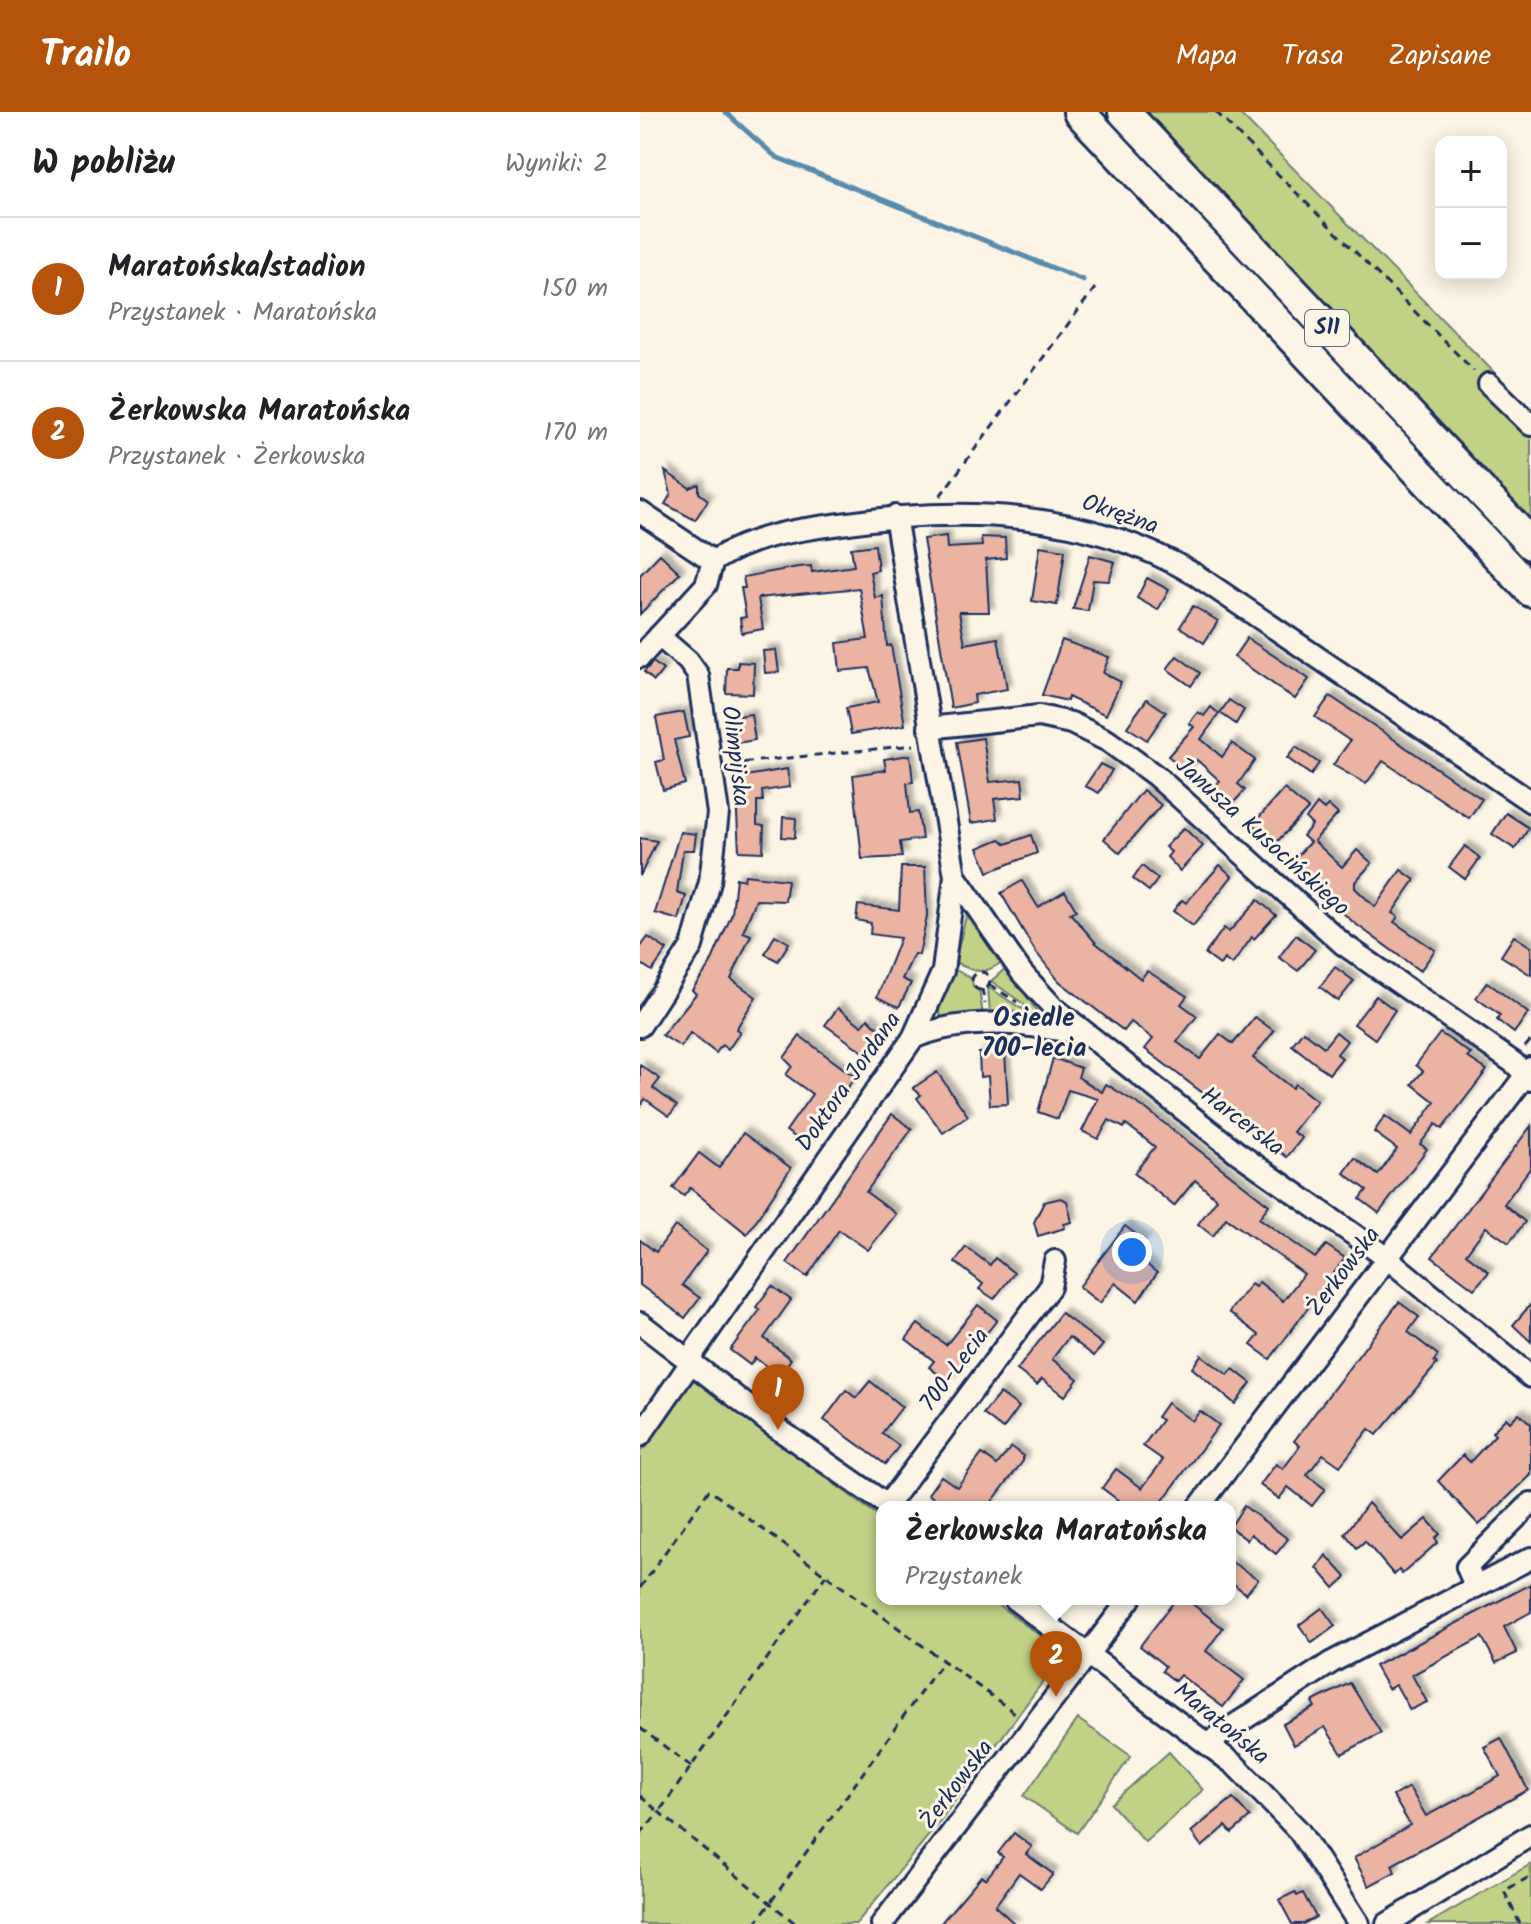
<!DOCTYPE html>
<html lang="pl">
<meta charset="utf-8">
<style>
body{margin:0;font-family:Kalam,sans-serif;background:#f2f2f2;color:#202124}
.controls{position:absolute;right:24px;top:24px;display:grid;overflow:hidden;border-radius:16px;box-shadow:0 4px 20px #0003}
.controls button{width:72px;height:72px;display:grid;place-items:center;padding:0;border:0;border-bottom:2px solid #e0e0e0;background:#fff;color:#202124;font:40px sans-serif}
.you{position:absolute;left:492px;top:1140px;width:28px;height:28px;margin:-20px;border:6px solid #fff;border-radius:50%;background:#1a73e8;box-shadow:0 0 0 12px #1a73e833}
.badge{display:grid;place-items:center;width:52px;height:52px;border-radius:50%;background:#b45309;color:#fff;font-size:26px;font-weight:700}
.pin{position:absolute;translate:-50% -66px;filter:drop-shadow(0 2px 4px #0008)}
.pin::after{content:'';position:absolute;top:42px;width:28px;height:24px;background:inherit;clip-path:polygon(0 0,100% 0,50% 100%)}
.popup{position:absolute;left:236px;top:1389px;width:360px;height:104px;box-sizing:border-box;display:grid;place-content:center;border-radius:16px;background:#fff;filter:drop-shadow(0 2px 6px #0005);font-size:26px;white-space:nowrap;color:#757577}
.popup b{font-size:30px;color:#202124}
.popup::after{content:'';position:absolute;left:50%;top:100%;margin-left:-16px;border:16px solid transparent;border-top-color:#fff}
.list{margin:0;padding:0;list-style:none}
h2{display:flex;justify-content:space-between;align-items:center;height:104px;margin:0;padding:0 32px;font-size:34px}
h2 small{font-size:26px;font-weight:400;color:#757577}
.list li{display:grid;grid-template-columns:52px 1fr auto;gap:24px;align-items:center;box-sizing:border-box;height:144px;padding:0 32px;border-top:2px solid #e0e0e0}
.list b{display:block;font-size:30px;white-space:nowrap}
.list p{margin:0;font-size:26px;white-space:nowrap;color:#757577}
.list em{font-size:26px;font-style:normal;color:#757577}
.map{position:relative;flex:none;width:891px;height:1812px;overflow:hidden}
header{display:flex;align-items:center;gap:48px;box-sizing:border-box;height:112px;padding:0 40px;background:#b45309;color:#fff}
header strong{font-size:38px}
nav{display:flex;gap:44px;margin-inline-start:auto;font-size:28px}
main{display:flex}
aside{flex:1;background:#fff}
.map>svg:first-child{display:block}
</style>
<header>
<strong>Trailo</strong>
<nav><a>Mapa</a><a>Trasa</a><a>Zapisane</a></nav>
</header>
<main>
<aside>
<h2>W pobliżu<small>Wyniki: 2</small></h2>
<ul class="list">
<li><span class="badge">1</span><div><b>Maratońska/stadion</b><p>Przystanek · Maratońska</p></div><em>150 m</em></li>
<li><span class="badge">2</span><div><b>Żerkowska Maratońska</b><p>Przystanek · Żerkowska</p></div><em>170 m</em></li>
</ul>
</aside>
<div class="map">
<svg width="891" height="1812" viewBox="0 0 891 1812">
<defs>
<filter id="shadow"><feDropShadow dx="5" dy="-5" stdDeviation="2" flood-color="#0004"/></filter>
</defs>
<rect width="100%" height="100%" fill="#fcf5e5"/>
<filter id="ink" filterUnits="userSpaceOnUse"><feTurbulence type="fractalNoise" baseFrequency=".0125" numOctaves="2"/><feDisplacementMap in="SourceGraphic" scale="16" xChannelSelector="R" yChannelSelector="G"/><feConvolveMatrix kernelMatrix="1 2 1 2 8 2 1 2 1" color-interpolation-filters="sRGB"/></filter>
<g filter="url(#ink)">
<!-- green -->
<g fill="#c1d286" stroke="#6e8072" stroke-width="2">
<path d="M504 0H598L891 298V409Z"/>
<path d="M326 804 333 805 362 850C344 863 335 861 315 850Z"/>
<path d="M366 856 397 899 395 903 350 902 348 875 382 897 385 893 351 869Z"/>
<path d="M314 857 332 867 333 875 339 878 343 903 305 908 301 905 299 898Z"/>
<path d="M51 1266 242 1407V1487H350L424 1541 294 1717 216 1812H0V1340Z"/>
<path d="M438 1607 491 1644 437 1721 384 1684Z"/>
<path d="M529 1640 563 1678 505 1730 471 1692Z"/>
<path d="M891 1752V1812H788Z"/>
</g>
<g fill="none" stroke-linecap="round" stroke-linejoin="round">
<!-- stream -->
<path stroke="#588cad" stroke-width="5" d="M85 0 136 45 443 168"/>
</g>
<!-- building -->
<g fill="#ebb3a1" stroke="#1b2f5e" stroke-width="2" filter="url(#shadow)">
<path d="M25 359 50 376 59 372V381L68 388 55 408 25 392 31 382Z"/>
<path d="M306 424 307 436 342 434 341 425 365 426 366 446 346 448 349 500H319L325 532 358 526 367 577 334 583 335 591 311 596 283 427Z"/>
<path d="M235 433 238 458 230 460 235 486 243 484 247 534 251 533 265 613 211 622 206 596 238 590 229 556 200 559 197 531 228 527 219 476 118 486 123 517 102 521 100 506 106 505 101 476H105L103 465 158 455 171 454 172 460 214 454 211 436Z"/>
<path d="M400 434 425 438 417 493 392 489Z"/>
<path d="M20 442 40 461 0 502V463Z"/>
<path d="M450 443 475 450 469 469 453 468 448 499 433 497Z"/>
<path d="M507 466 529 478 518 498 497 486Z"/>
<path d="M553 494 578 509 564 531 540 515Z"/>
<path d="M607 526 669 567 655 587 594 545Z"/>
<path d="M422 528 469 545 463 561 481 570 466 603 428 585 427 589 402 583Z"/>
<path d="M136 538 139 560 125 561 123 539Z"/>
<path d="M537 544 560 561 551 574 527 557Z"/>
<path d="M13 550 23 558 14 569 4 560Z"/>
<path d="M98 550 114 551 113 582 86 581 87 556H98Z"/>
<path d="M690 584 842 687 829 706 743 649 726 672 693 653 710 629 675 605Z"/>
<path d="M507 587 526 600 507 628 487 615Z"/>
<path d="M589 588 604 598 596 612 580 601Z"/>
<path d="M571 595 579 602 561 627 582 645 592 631 615 648 598 672 605 678 587 698 569 681 580 669 557 648 547 660 528 644 554 615 549 611 558 600 564 604Z"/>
<path d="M44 600 49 625 34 628 45 672 23 678 16 650 24 648 16 605Z"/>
<path d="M111 602 115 628 91 632 87 606Z"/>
<path d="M343 626 350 670 382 667 384 684 354 687 357 707 331 711 317 630Z"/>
<path d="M656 635 679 651 671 663 647 646Z"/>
<path d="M270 643 273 670 267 671 270 701 278 700 282 727 260 730 262 745 222 747 213 663 246 658 244 647Z"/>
<path d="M460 652 472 658 459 681 445 674Z"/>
<path d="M147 657 150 675 122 679 123 689H117V713L124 714 123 740 99 739 95 666Z"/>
<path d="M644 677 668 697 631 736 612 719 616 715 613 712Z"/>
<path d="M503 678 521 693 480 741 464 727Z"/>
<path d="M677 692 684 698 688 693 698 702 674 729 702 755 717 738 732 751 715 770V776L735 795 761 758 775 768 752 801 758 805 754 810 795 838 780 859 713 810 649 753 670 730 663 724 672 713 666 707Z"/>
<path d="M866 701 889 716 875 737 852 722Z"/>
<path d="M143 705 156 706 155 726 142 725Z"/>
<path d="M544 716 563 734 540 759 527 745 531 740 525 735Z"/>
<path d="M40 720 56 722 54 738H43L37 781 46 784 39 808 15 801Z"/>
<path d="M391 723 397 741 348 760 338 736 360 727 366 732Z"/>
<path d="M0 726 17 729 0 764Z"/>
<path d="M825 734 840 746 825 767 809 755Z"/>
<path d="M580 753 592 764 553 814 533 799 542 788 546 791Z"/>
<path d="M502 754 518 767 509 779 493 767Z"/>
<path d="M261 755H285L287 804 279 843 274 842 262 867 271 871 259 895 237 885 260 826 230 822 231 811 216 808 218 793 259 798Z"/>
<path d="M105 763 148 768 145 789 116 788 103 820 111 823 91 867 116 885 96 917 100 920 88 938 82 933 76 941 50 921 41 935 22 923 56 882 52 878 70 853 92 802 96 766 104 768Z"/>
<path d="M382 769 398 795 425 779 436 798 430 801 456 831 501 867 507 859 547 884 541 892 557 904 537 930 560 947 580 922 593 932 615 905 634 919 613 946 652 976 655 972 677 989 653 1020 662 1026 647 1045 505 937 513 927 491 910 484 919 419 869 395 839 361 781Z"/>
<path d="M618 788 636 803 614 827 612 825 592 853 584 847 580 853 565 842 584 816 589 820Z"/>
<path d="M135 823 149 831 138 849 125 842Z"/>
<path d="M656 823 675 838 658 859 639 845Z"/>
<path d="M874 824 891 835V863L861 844Z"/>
<path d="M8 825 27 838 12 859 0 851V836Z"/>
<path d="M695 855 714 869 698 889 680 875Z"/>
<path d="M847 870 888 901 874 921 857 908 860 903 836 886Z"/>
<path d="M736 884 755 898 735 927 714 912Z"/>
<path d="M198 896 222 914 228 906 245 923 229 944 185 913Z"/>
<path d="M663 919 684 935 696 920 707 929 697 942 702 946 689 962 652 933Z"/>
<path d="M800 921 831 942 827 945 847 958 802 1017 796 1012 780 1032 787 1037 739 1101 720 1087 727 1078 704 1061 715 1046 738 1063 757 1037 734 1020 745 1004 771 1023 795 990 772 972 783 959 776 953Z"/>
<path d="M160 924 215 965 167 1033 146 1019 172 982 146 963 152 954 144 946Z"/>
<path d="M365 940 368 992 350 993 348 964 340 965 339 941Z"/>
<path d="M413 946 441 956 438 965 462 980 466 972 506 997 629 1093 619 1106 675 1146 686 1133 705 1146 630 1247 611 1233 619 1223 589 1200 611 1172 615 1175 619 1170 643 1189 664 1162 586 1106 573 1124 558 1112 577 1087 555 1068 534 1094 517 1080 494 1061 515 1035 486 1012 484 1016 469 1008 458 1027 442 1019 458 987 428 978 418 1007 398 1000Z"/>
<path d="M0 953 20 967 13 976 37 994 29 1004 5 987 0 995Z"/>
<path d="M297 960 328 1004 303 1021 277 986 281 983 273 976Z"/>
<path d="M252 1002 272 1017 226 1080 256 1102 228 1138 199 1118 167 1165 147 1151Z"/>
<path d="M891 1014V1055L864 1092 885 1110 869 1131 846 1115 826 1142 849 1160 834 1177 792 1145Z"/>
<path d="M103 1021 151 1056 107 1122 50 1076 44 1084 33 1076 59 1041 79 1056Z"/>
<path d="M421 1086 427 1089 432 1110 424 1112 425 1116 398 1124 394 1110 404 1090Z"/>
<path d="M35 1114 67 1139 42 1173 60 1186 45 1206 0 1173V1128L16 1140Z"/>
<path d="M485 1114 505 1129 495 1142 517 1161 498 1189 475 1171 460 1191 439 1175Z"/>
<path d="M326 1135 350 1153 355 1146 374 1161 354 1187 339 1177 343 1172 315 1150Z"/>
<path d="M132 1174 151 1188 124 1226 151 1247 139 1264 115 1246 110 1253 90 1238 120 1198 116 1195Z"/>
<path d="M759 1190 779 1205 768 1220 798 1243 794 1249 797 1252 737 1323 729 1317 700 1354 683 1342 667 1363 685 1377 672 1394 648 1375 639 1387 620 1373 636 1352 643 1357 660 1334 654 1329Z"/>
<path d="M891 1192V1230L873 1213Z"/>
<path d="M338 1193 357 1208 308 1270 289 1255 294 1249 266 1227 278 1212 306 1233Z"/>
<path d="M421 1201 463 1233 454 1244 429 1225 412 1247 438 1267 425 1284 402 1267 397 1273 377 1258Z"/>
<path d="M561 1243 588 1263 593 1257 611 1271 595 1292 552 1256Z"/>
<path d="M230 1269 262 1295 242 1321 259 1334 245 1352 184 1308 206 1278 216 1286Z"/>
<path d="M360 1281 379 1295 363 1317 343 1302Z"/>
<path d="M527 1291 552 1309 560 1299 579 1313 518 1395H487L462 1376 476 1357 502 1376 523 1348 503 1334 522 1308 517 1305Z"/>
<path d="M879 1301 891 1312V1363L839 1413 798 1369 823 1343 830 1350 855 1323 852 1320 866 1306 870 1310Z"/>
<path d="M371 1335 383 1344V1349L348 1395H306L288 1382 301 1364 317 1375 342 1342 357 1353Z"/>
<path d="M728 1391 762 1428 787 1407 800 1422 795 1426 798 1430 762 1462 759 1458 754 1463 725 1429 717 1436 705 1422Z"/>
<path d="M604 1394 648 1427 636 1442 611 1422 607 1428 590 1415Z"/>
<path d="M686 1443 706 1465 694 1476 677 1456Z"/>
<path d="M590 1449 618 1467 606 1482 590 1469Z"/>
<path d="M891 1472V1500L864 1515 877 1541 856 1551 842 1525 772 1563 787 1590 770 1598 756 1573 748 1577 735 1554Z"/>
<path d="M536 1487H546L583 1516 566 1539 604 1568 583 1595 540 1563 535 1569 522 1559 525 1554 500 1534Z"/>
<path d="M682 1496 695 1514 672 1531 659 1513Z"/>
<path d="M710 1571 741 1621 702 1642 685 1615 654 1633 643 1612 675 1595 672 1590Z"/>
<path d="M861 1626 888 1678 752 1753 755 1760 729 1774 714 1746 770 1713 753 1684 769 1675 786 1704 830 1681 860 1664 844 1635Z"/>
<path d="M593 1686 610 1705 592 1721 586 1714 562 1735 551 1720Z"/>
<path d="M374 1721 392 1735 386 1742 413 1762 401 1777 379 1761 355 1794 375 1812H300L341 1764 346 1767 363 1745 358 1741Z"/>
<path d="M655 1780 657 1784 663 1781 676 1805 663 1812H652L639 1788Z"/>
</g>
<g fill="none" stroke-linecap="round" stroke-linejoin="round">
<defs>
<g id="minor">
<path d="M849 272 891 313"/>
<path d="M0 400 73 449"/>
<path d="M73 449C112 424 155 418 201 412 324 394 446 398 556 463L891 690"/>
<path d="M0 545 66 473 73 449"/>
<path d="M289 616 399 604 431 611 468 629 516 664 703 832 874 951 891 968"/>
<path d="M315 764 382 861 413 895 598 1041 747 1146 891 1265"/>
<path d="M0 914 52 834 70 770 78 701 58 563 48 549 19 524"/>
<path d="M273 926C327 904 387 911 442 922"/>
<path d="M0 1211 131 1312 250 1395"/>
<path d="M49 1247 273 926 303 859 315 764 255 404"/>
<path d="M0 1324 52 1249"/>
<path d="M247 1393 410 1175 415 1149"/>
<path d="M559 1395 891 956"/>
<path d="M835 1474 827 1455 891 1391"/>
<path d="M374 1487 595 1653 659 1719 719 1812"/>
<path d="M570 1632 581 1622 692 1550 891 1446"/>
<path d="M242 1812 490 1487"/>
<path d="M747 1812 891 1723"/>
</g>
<g id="highway">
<path d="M439 0 891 479"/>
<path d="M484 0 891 432"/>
</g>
</defs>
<!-- minor casing -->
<use href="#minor" stroke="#1b2f5e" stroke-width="26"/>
<!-- highway casing -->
<use href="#highway" stroke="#1b2f5e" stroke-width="36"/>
<!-- path -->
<g stroke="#1b2f5e" stroke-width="3" stroke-dasharray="8 6" stroke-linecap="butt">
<path d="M576 0 834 259"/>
<path d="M300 384 455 176"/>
<path d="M90 652 274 633"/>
<circle cx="341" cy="869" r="9"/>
<path d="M350 873 377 890"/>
<path d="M342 877 345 892"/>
<path d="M885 935 891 928"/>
<path d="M0 1476 69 1378 379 1604"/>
<path d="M0 1616 52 1655"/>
<path d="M0 1684 19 1700 186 1463"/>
<path d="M0 1722 19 1700 156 1812"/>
<path d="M115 1812 303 1549"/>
<path d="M880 1812 864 1779 891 1764"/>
</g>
<!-- minor -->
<use href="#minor" stroke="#fcf5e5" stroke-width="20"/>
<!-- highway -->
<use href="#highway" stroke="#fcf5e5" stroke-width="30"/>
</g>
</g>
<g text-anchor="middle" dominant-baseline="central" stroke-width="6" stroke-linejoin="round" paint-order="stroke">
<!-- shield labels -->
<rect fill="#fcf5e5" stroke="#5e6a86" stroke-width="2" x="665" y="198" width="44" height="36" rx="6"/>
<g font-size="22" font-weight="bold" fill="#1b2f5e">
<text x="687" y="216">S11</text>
</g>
<!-- street labels -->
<g font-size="24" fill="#1b2f5e" stroke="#fcf5e5">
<text transform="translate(480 403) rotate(19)">Okrężna</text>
<text transform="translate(95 644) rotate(83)">Olimpijska</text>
<text transform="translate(622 725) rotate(42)">Janusza Kusocińskiego</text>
<text transform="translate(209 970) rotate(-55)">Doktora Jordana</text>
<text transform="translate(602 1010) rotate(37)">Harcerska</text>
<text transform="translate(704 1160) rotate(-53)">Żerkowska</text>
<text transform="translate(315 1258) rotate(-53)">700-Lecia</text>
<text transform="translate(581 1612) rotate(39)">Maratońska</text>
<text transform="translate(317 1673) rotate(-53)">Żerkowska</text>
</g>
<!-- neighbourhood labels -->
<g font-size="26" font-weight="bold" fill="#1b2f5e" stroke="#fcf5e5">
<text x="394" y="907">Osiedle<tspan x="394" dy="30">700-lecia</tspan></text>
</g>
</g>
</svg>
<div class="controls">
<button>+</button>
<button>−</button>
</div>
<div class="you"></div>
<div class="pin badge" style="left:138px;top:1318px">1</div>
<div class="pin badge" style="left:416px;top:1585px">2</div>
<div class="popup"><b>Żerkowska Maratońska</b>Przystanek</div>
</div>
</main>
